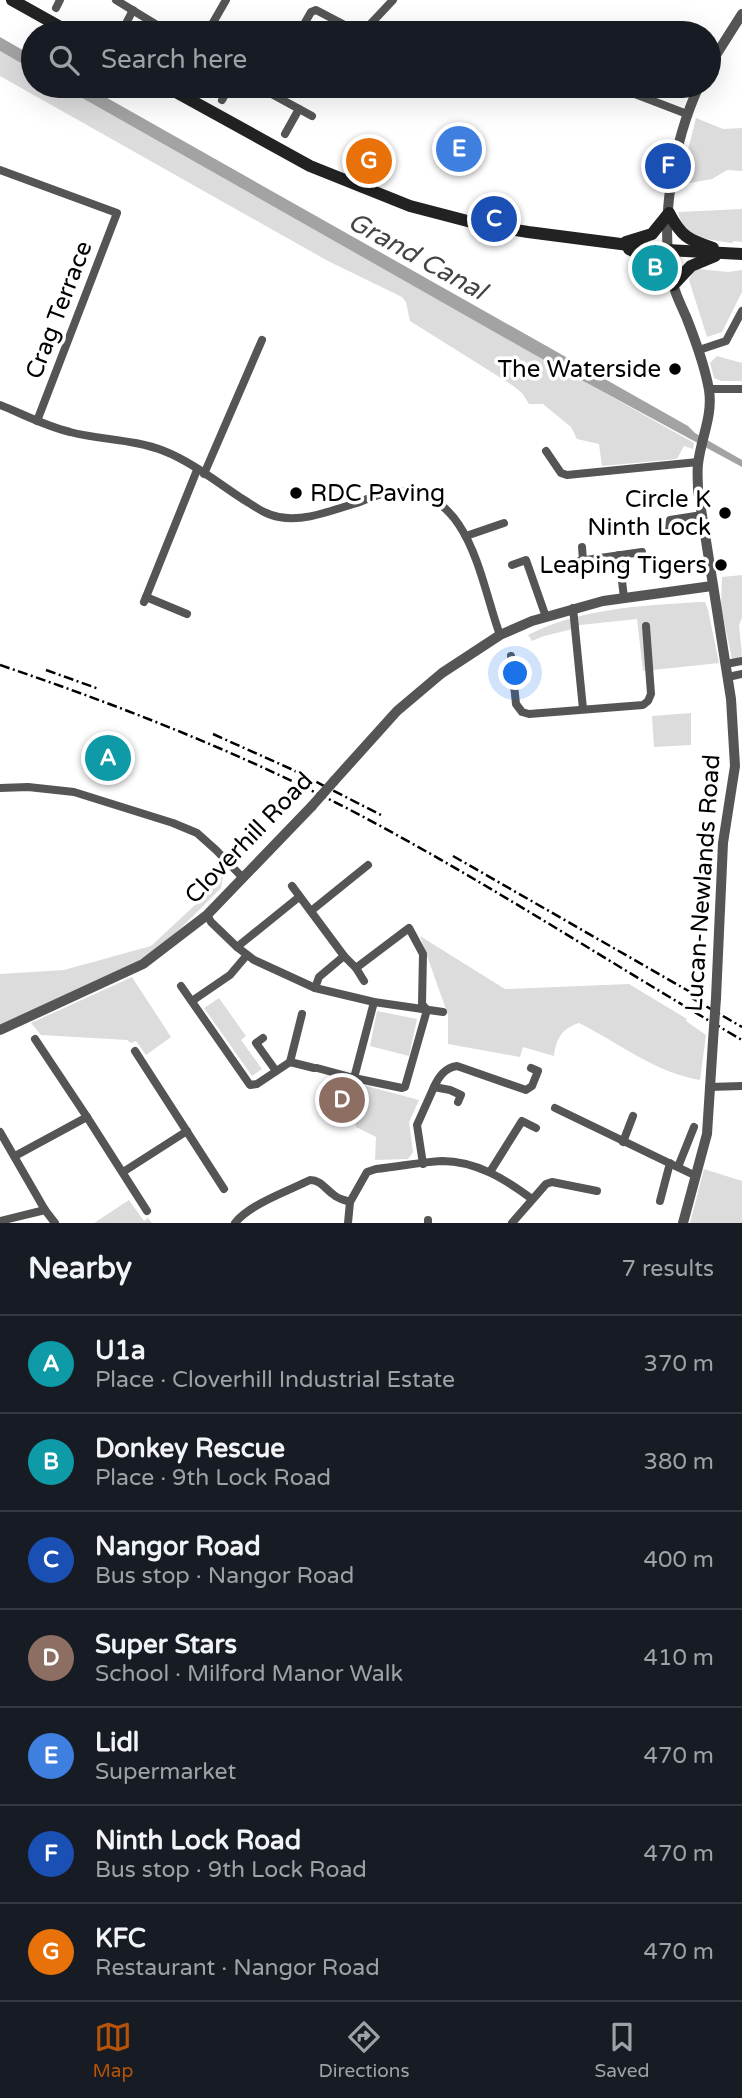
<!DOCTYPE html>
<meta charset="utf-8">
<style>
body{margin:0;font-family:"Varela Round",sans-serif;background:#20242c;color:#f1f3f6}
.you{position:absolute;left:516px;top:674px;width:24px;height:24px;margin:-18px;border:5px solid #fff;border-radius:50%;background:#1a73e8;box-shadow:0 0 0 10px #1a73e833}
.badge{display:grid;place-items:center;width:46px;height:46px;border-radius:50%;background:#b45309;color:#fff;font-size:23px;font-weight:700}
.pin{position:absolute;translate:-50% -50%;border:4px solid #fff;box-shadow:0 2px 7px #0006}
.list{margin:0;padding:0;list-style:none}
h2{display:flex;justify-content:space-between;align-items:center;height:91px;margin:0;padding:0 28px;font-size:30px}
h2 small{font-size:23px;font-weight:400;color:#9ea1a6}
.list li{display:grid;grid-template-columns:46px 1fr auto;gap:21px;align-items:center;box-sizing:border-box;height:98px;padding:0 28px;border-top:2px solid #363941}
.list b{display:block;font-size:26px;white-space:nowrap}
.list p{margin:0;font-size:23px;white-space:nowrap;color:#9ea1a6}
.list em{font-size:23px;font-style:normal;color:#9ea1a6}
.icon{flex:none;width:38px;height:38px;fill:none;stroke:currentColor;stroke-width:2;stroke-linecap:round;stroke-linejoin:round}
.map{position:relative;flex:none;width:742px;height:1223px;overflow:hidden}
.search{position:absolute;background:#171b24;box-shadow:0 7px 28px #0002;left:21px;right:21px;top:21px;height:77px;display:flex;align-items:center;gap:18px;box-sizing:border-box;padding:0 24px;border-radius:38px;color:#9ea1a6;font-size:26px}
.sheet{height:777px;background:#171b24}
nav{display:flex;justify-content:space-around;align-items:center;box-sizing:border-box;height:98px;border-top:2px solid #363941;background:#171b24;font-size:19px;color:#9ea1a6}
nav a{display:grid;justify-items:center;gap:4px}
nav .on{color:#b45309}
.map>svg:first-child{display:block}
</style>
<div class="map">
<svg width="742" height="1223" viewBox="0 0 742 1223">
<rect width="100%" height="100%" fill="#fff"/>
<!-- green -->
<g fill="#dcdcdc">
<path d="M0 51 33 70V86H61L419 289 694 443 693 449 684 446 677 459 602 466 599 444 577 439 571 427 543 404H529L522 393 512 385 410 321 406 302 402 297 328 261 0 76Z"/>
<path d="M696 118 723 129 742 128V171L727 170 712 179 679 185Z"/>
<path d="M742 209V242L734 241 732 243C709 240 684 238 678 212Z"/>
<path d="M699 269 728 272 742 270V292L722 332 707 337 689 280 693 271Z"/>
<path d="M717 356 742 363V381H721L714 378 710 363Z"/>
<path d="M742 575V618L739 625 742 654 741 657 732 659 721 607 722 577Z"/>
<path d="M698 602H705L708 610 719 663 643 671 637 619 580 625 569 630 544 636 532 641 528 635C581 608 640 606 698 602Z"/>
<path d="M691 713V745L654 747 652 716Z"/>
<path d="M224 871 221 888 172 937 138 961 0 1025V974L64 970 151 946 209 892Z"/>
<path d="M420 936 505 989 629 984 687 1019 686 1021 706 1035 700 1080C656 1073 619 1043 579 1023 562 1028 556 1039 554 1056L523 1047 520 1057 448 1044V1015Z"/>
<path d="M132 977 171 1037 146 1055 136 1041 131 1043 127 1040 41 1035 31 1023Z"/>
<path d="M219 998 246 1036 241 1040 262 1069 252 1076 204 1008Z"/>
<path d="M377 1011 417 1019 409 1056 370 1046Z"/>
<path d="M363 1085 419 1100 409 1122 413 1152 408 1159 375 1160 376 1137 356 1127 351 1088 362 1091Z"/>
<path d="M704 1169 742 1181V1223H690Z"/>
<path d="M129 1200 144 1221 148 1218 152 1223H94Z"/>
</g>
<!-- water -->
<g fill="#a3a3a3">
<path d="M0 37 33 56V70L0 51Z"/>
<path d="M61 86H86L688 426 695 433 742 460V467L537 356Z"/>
</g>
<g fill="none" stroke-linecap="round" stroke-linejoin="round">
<!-- minor -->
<g stroke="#555" stroke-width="8">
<path d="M116 0 170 33"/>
<path d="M56 8 60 0"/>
<path d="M257 28 266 33"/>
<path d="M121 33 133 10"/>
<path d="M207 33 226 0"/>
<path d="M299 33 311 12 316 10 360 33"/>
<path d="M362 33 393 0"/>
<path d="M257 86 312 116"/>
<path d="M614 86 687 114"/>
<path d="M202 89 204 86"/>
<path d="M222 100 230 86"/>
<path d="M285 134 299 109"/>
<path d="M0 170 117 213 37 421"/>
<path d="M699 350 726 341 742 311"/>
<path d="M709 389H742"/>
<path d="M0 405C23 414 45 426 70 432 100 440 134 439 164 451 190 461 217 482 241 498 253 505 265 515 279 517 305 522 332 510 357 503 368 499 380 493 392 492 470 484 480 581 500 635"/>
<path d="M546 451 561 473 567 475 698 462"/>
<path d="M204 474 262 340"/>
<path d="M669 531 670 520 702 515"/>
<path d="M466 536 504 523"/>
<path d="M582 547 583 560"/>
<path d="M619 555 624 598"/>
<path d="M572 562 642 552"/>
<path d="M512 565 526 560 546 617"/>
<path d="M146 597 187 614"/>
<path d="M144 602 197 470"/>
<path d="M573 608 583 709"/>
<path d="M511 656 516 704 522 712 529 714 643 705 648 701 651 694 646 626"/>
<path d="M726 664 742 661"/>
<path d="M728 677 742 674"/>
<path d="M0 788 28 787 74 792 173 823 197 833 216 850 243 878"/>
<path d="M292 886 344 956 319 977 315 988"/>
<path d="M311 911 368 865"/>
<path d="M207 915 211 922 237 947 254 960 315 988 374 1002 443 1012"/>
<path d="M237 947 299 897"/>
<path d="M344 956 356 968 364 981"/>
<path d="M356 968 409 928 423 954 422 1004 427 1010 405 1087 402 1088 354 1078 374 1002"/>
<path d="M181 986 250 1085 257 1084 290 1062"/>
<path d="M192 1001 230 975 247 955"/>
<path d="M302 1014 290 1062 314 1068"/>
<path d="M263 1038 256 1043 276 1071"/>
<path d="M35 1039 87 1117 147 1211"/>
<path d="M135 1051 224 1189"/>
<path d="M317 1068 354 1078"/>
<path d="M434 1087C439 1076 445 1068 457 1066L526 1090 532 1086 538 1071 531 1068"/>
<path d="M709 1087 742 1086"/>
<path d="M555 1108 696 1176"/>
<path d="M0 1132 45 1210 55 1223"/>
<path d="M623 1142 633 1116"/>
<path d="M15 1156 87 1117"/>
<path d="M423 1164 417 1125 434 1087 450 1090 461 1095 458 1102"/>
<path d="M678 1167 694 1127"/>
<path d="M123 1172 187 1131"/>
<path d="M490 1172 522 1121 536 1128"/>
<path d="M660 1201 670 1163"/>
<path d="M428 1220V1223"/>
<path d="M0 1221 45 1210"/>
<path d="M235 1223C250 1204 288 1191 310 1180 321 1180 325 1189 334 1195 338 1199 345 1200 350 1202"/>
<path d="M348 1223 350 1202 367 1172 376 1169C398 1167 420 1162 442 1161 476 1161 505 1179 532 1199"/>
<path d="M512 1223 546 1184 552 1182 597 1191"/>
</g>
<!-- tertiary -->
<g stroke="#555" stroke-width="10">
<path d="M709 66 742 14"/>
<path d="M699 86C674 140 658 225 673 284 676 296 682 307 687 319 696 342 705 366 709 390 713 416 701 438 698 464 697 472 698 482 698 490L731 699 735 766 723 843 716 998"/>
<path d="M334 781 397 711 442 673 500 635 532 621 603 601 712 586"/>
<path d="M0 1030 143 964 207 915 312 806"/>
<path d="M683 1223 707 1134 713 1041"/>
</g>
<!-- secondary -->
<g stroke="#222" stroke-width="12">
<path d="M12 0 71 33"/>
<path d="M165 86 310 166 410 206 479 224 528 232 667 250 742 254"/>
<path d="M626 242 652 234 669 213C681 236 688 240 713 248"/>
<path d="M629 249 652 260 673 285 691 266 715 256"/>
</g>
<!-- rail -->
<g stroke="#000" stroke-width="2.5" stroke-dasharray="10 3.5 2 3.5" stroke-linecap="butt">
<path d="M0 665C136 711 269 764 395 834 513 899 625 972 742 1040"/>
<path d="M46 670 99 689"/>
<path d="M213 734 291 769 383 816"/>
<path d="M453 856 699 997"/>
<path d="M690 997 742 1027"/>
</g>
<!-- tertiary-bridge -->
<g stroke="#555" stroke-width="10">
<path d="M312 806 334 781"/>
<path d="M713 1041 716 998"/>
</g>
</g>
<!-- markers -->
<g fill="#000" stroke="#fff" stroke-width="2.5">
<circle cx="675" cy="369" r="7"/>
<circle cx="296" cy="493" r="7"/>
<circle cx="725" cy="513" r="7"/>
<circle cx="721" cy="565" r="7"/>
</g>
<g text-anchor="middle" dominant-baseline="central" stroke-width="7" stroke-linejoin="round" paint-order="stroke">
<!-- street labels -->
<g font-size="24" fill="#000" stroke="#fff">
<text transform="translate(59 310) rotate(-69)">Crag Terrace</text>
<text transform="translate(249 838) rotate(-46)">Cloverhill Road</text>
<text transform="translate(703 883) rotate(-86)">Lucan-Newlands Road</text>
</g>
<!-- poi labels -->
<g font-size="24" fill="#000" stroke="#fff" text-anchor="end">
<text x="661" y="369">The Waterside</text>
<text x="310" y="493" text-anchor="start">RDC Paving</text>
<text x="711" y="499">Circle K<tspan x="711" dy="28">Ninth Lock</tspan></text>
<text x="707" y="565">Leaping Tigers</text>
</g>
<!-- water labels -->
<g font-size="26" font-style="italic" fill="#444" stroke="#fff">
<text transform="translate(417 256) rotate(29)">Grand Canal</text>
</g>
</g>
</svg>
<div class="you"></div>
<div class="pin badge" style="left:108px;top:758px;background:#0f9aa8">A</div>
<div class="pin badge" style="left:655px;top:268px;background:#0f9aa8">B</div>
<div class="pin badge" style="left:494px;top:219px;background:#1a4fb4">C</div>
<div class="pin badge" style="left:342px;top:1100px;background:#8d6e63">D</div>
<div class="pin badge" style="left:459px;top:149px;background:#3f7fe0">E</div>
<div class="pin badge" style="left:668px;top:166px;background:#1a4fb4">F</div>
<div class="pin badge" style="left:369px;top:161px;background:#e8710a">G</div>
<div class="search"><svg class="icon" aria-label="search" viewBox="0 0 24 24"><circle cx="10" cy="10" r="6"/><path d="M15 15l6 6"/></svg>Search here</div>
</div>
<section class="sheet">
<h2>Nearby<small>7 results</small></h2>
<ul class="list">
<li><span class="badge" style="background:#0f9aa8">A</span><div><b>U1a</b><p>Place · Cloverhill Industrial Estate</p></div><em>370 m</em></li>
<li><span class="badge" style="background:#0f9aa8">B</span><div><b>Donkey Rescue</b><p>Place · 9th Lock Road</p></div><em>380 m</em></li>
<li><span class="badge" style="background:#1a4fb4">C</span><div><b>Nangor Road</b><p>Bus stop · Nangor Road</p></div><em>400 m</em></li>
<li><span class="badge" style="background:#8d6e63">D</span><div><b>Super Stars</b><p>School · Milford Manor Walk</p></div><em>410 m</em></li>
<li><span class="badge" style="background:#3f7fe0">E</span><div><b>Lidl</b><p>Supermarket</p></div><em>470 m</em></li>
<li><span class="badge" style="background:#1a4fb4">F</span><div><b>Ninth Lock Road</b><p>Bus stop · 9th Lock Road</p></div><em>470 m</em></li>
<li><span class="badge" style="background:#e8710a">G</span><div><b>KFC</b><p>Restaurant · Nangor Road</p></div><em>470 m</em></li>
</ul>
</section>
<nav>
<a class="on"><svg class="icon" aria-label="map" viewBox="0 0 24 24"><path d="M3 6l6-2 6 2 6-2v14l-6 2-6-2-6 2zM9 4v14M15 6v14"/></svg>Map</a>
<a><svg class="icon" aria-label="directions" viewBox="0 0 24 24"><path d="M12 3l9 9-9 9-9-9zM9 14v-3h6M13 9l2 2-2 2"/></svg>Directions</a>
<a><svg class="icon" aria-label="saved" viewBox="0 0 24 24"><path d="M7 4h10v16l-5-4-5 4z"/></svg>Saved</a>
</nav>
